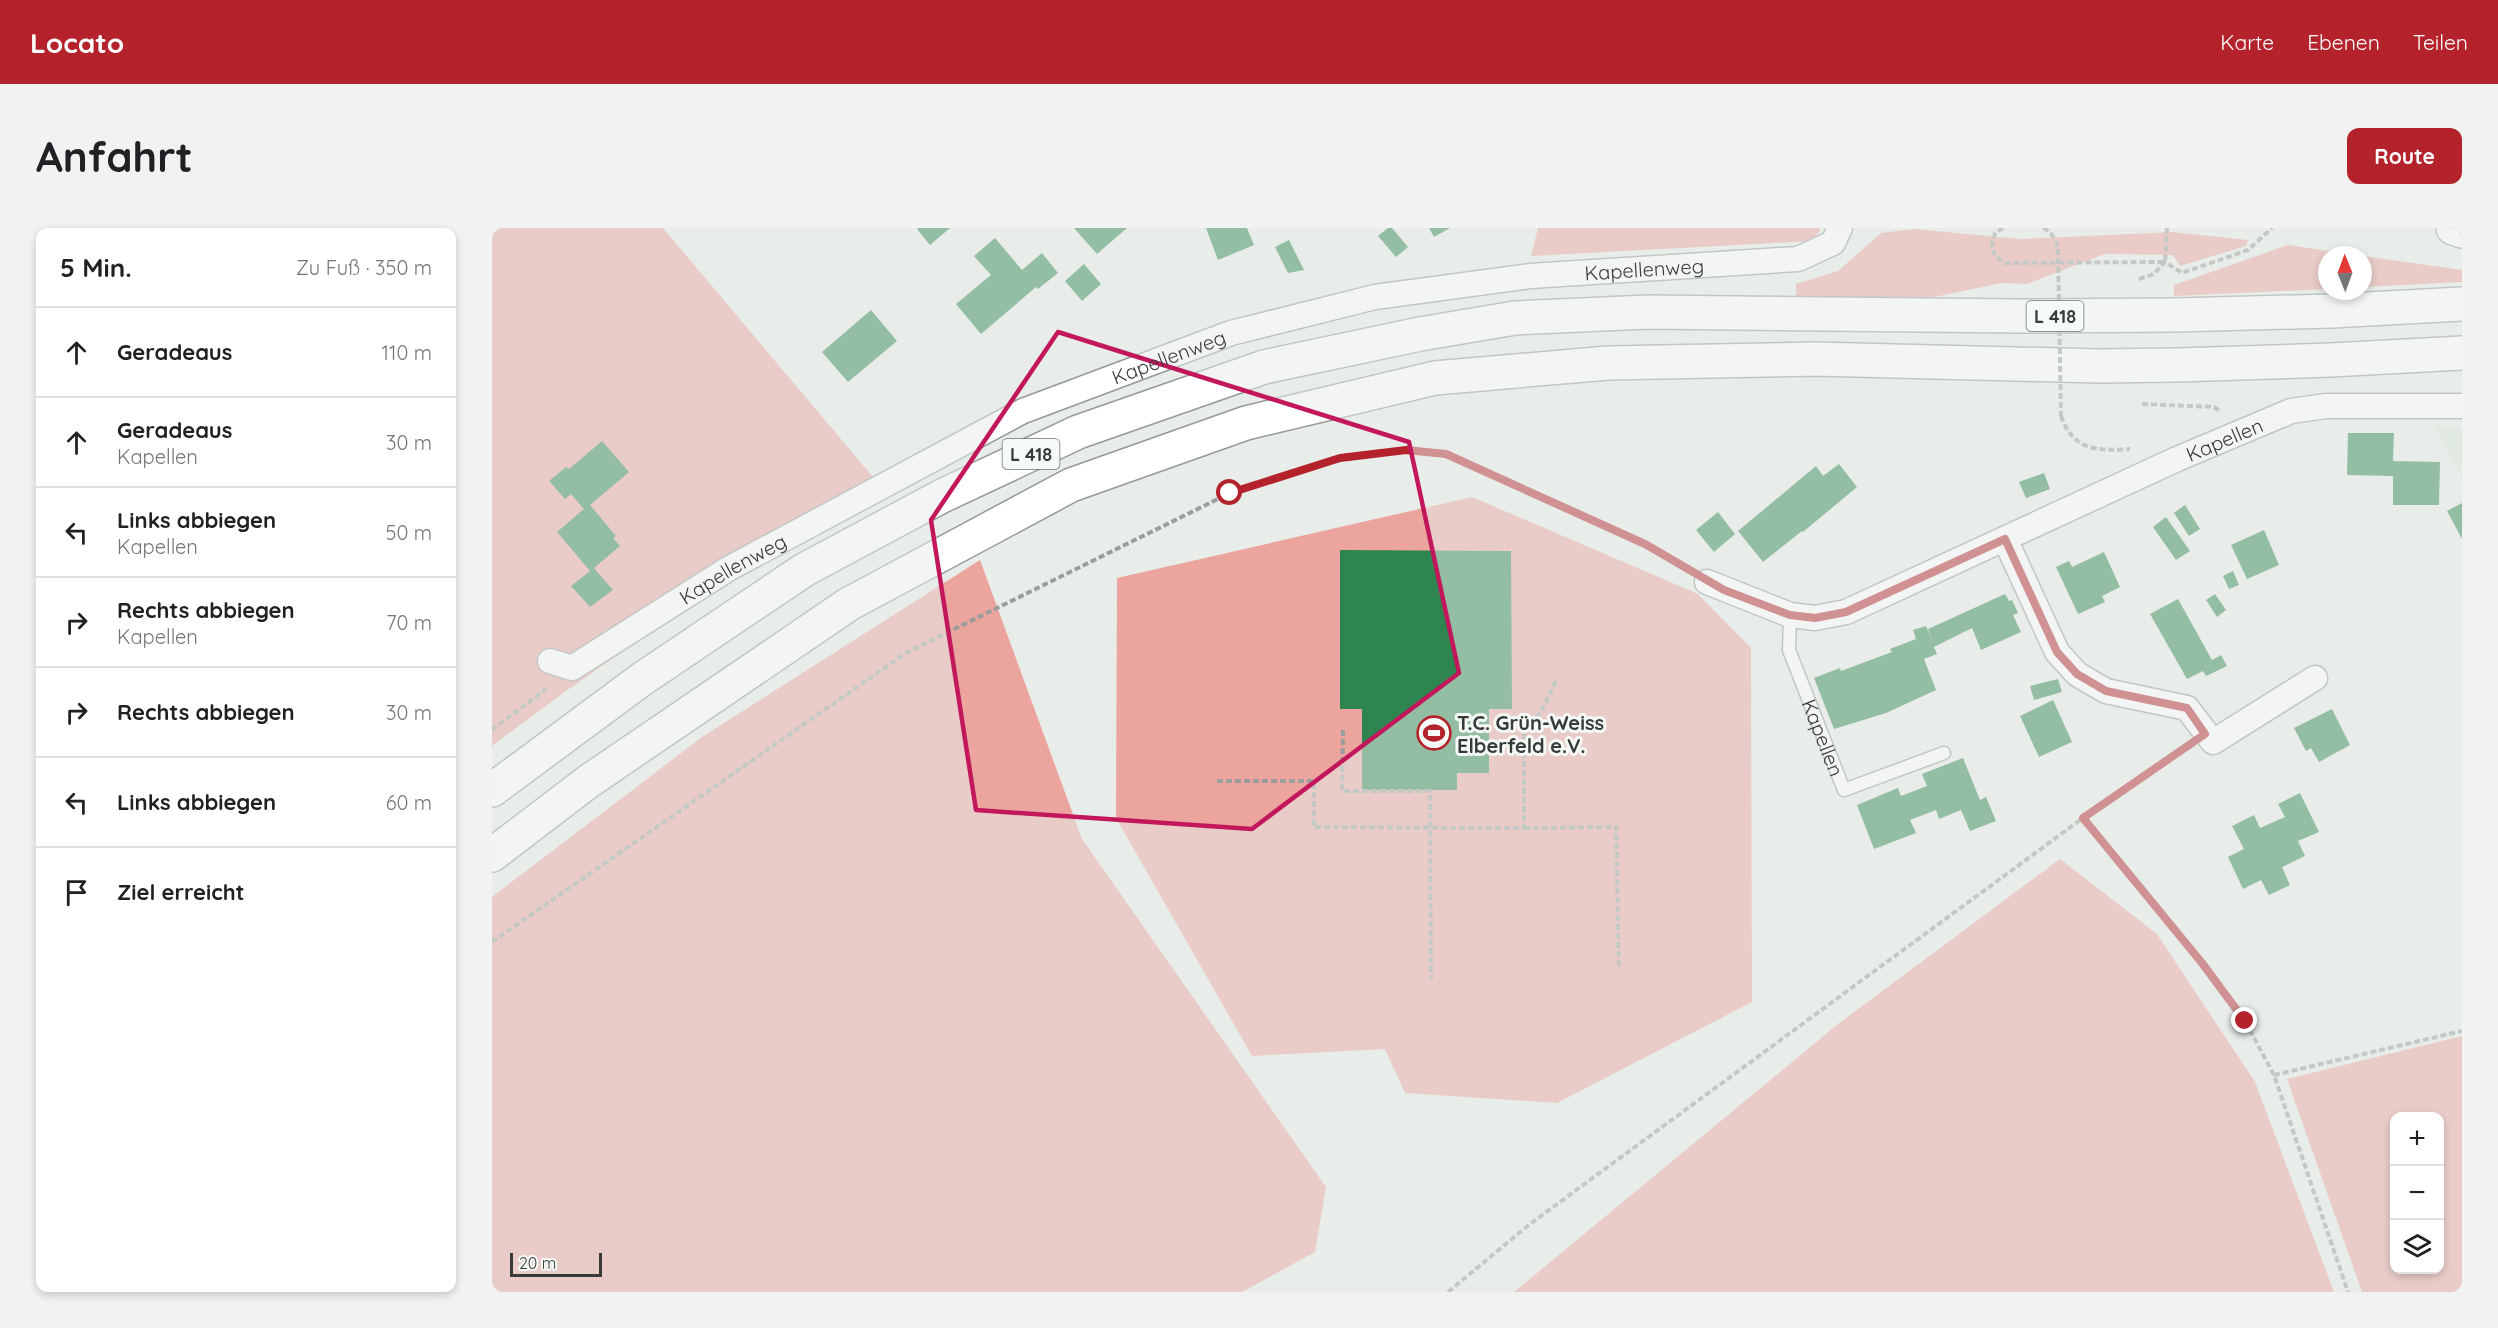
<!DOCTYPE html>
<html lang="de">
<meta charset="utf-8">
<style>
body{margin:0;font-family:Quicksand,sans-serif;background:#f2f2f2;color:#202124}
.controls{position:absolute;right:18px;bottom:18px;display:grid;overflow:hidden;border-radius:12px;box-shadow:0 3px 9px #0003}
.controls button{width:54px;height:54px;display:grid;place-items:center;padding:0;border:0;border-bottom:2px solid #e0e0e0;background:#fff;color:#202124;font:30px sans-serif}
.compass{position:absolute;left:1826px;top:18px;width:54px;height:54px;border-radius:50%;background:#fff;box-shadow:0 3px 9px #0003;rotate:359deg}
.scale{position:absolute;left:18px;bottom:15px;width:92px;box-sizing:border-box;padding-left:6px;border:3px solid #393b3a;border-top:0;font-size:16px;line-height:21px;white-space:nowrap;color:#393b3a;-webkit-text-stroke:4px #f5faf7;paint-order:stroke}
.stop{position:absolute;width:18px;height:18px;margin:-14px;border:4px solid #b4222c;border-radius:50%;background:#fff}
.stop.end{background:#b4222c;border-color:#fff;box-shadow:0 2px 6px #0008}
.list{margin:0;padding:0;list-style:none}
h2{display:flex;justify-content:space-between;align-items:center;height:78px;margin:0;padding:0 24px;font-size:26px}
h2 small{font-size:20px;font-weight:400;color:#757577}
.list li{display:grid;grid-template-columns:39px 1fr auto;gap:18px;align-items:center;box-sizing:border-box;height:90px;padding:0 24px;border-top:2px solid #e0e0e0}
.list b{display:block;font-size:22px;white-space:nowrap}
.list p{margin:0;font-size:20px;white-space:nowrap;color:#757577}
.list em{font-size:20px;font-style:normal;color:#757577}
.icon{flex:none;width:33px;height:33px;fill:none;stroke:currentColor;stroke-width:2;stroke-linecap:round;stroke-linejoin:round}
.map{position:relative;flex:none;width:1970px;height:1064px;overflow:hidden;border-radius:12px}
header{display:flex;align-items:center;gap:36px;box-sizing:border-box;height:84px;padding:0 30px;background:#b4222c;color:#fff}
header strong{font-size:28px}
nav{display:flex;gap:33px;margin-inline-start:auto;font-size:21px}
.intro{display:flex;align-items:center;justify-content:space-between;box-sizing:border-box;height:144px;padding:0 36px}
h1{margin:0;font-size:42px}
.button{padding:15px 27px;border-radius:12px;background:#b4222c;color:#fff;font-size:21px;font-weight:700}
main{display:flex;gap:36px;padding:0 36px}
aside{flex:1;background:#fff;border-radius:12px;box-shadow:0 3px 9px #0003}
.map>svg:first-child{display:block}
</style>
<header>
<strong>Locato</strong>
<nav><a>Karte</a><a>Ebenen</a><a>Teilen</a></nav>
</header>
<div class="intro"><h1>Anfahrt</h1><a class="button">Route</a></div>
<main>
<aside>
<h2>5 Min.<small>Zu Fuß · 350 m</small></h2>
<ul class="list">
<li><svg class="icon" aria-label="ahead" viewBox="0 0 24 24"><path d="M12 20V5M6 11l6-6 6 6"/></svg><div><b>Geradeaus</b></div><em>110 m</em></li>
<li><svg class="icon" aria-label="ahead" viewBox="0 0 24 24"><path d="M12 20V5M6 11l6-6 6 6"/></svg><div><b>Geradeaus</b><p>Kapellen</p></div><em>30 m</em></li>
<li><svg class="icon" aria-label="left" viewBox="0 0 24 24"><path d="M17 20v-9H6M10 6l-5 5 5 5"/></svg><div><b>Links abbiegen</b><p>Kapellen</p></div><em>50 m</em></li>
<li><svg class="icon" aria-label="right" viewBox="0 0 24 24"><path d="M7 20v-9h11M14 6l5 5-5 5"/></svg><div><b>Rechts abbiegen</b><p>Kapellen</p></div><em>70 m</em></li>
<li><svg class="icon" aria-label="right" viewBox="0 0 24 24"><path d="M7 20v-9h11M14 6l5 5-5 5"/></svg><div><b>Rechts abbiegen</b></div><em>30 m</em></li>
<li><svg class="icon" aria-label="left" viewBox="0 0 24 24"><path d="M17 20v-9H6M10 6l-5 5 5 5"/></svg><div><b>Links abbiegen</b></div><em>60 m</em></li>
<li><svg class="icon" aria-label="arrive" viewBox="0 0 24 24"><path d="M6 21V4h12l-3 4 3 4H6"/></svg><div><b>Ziel erreicht</b></div></li>
</ul>
</aside>
<div class="map">
<svg width="1970" height="1064" viewBox="0 0 1970 1064">
<rect width="100%" height="100%" fill="#e8ede9"/>
<!-- built -->
<path fill="#d9e4db" d="M1942 198 1970 200V249Z"/>
<!-- green -->
<g fill="#eca49f" fill-rule="evenodd">
<path d="M0 0H171L381 249 74 463 0 518Z"/>
<path d="M1046 0H1328V2L1321 13 1039 28Z"/>
<path d="M1423 1 1527 11 1681 4 1756 12 1754 18 1688 38 1681 27 1613 26 1535 56 1509 55 1443 69H1304V56L1346 43 1389 5Z"/>
<path d="M1796 17 1864 27H1835V61L1682 68V57Z"/>
<path d="M1871 28 1970 42V54L1871 59Z"/>
<path d="M980 269 1206 366 1259 420 1260 774 1065 875 913 865 893 821 760 828 624 590 625 350Z"/>
<path d="M488 332 590 611 834 959 823 1024 750 1064H0V669L210 509Z"/>
<path d="M1568 631 1665 706 1763 854 1842 1064H1022L1346 796Z"/>
<path d="M1970 808V1064H1870L1795 851ZM1902 888H1948V1042H1902Z"/>
</g>
<!-- building -->
<g fill="#2f854f">
<path d="M426 0H458L438 17 425 1Z"/>
<path d="M582 0H635L605 26Z"/>
<path d="M714 0H755L762 17 726 32Z"/>
<path d="M896 0H900L916 19 904 29 886 8Z"/>
<path d="M937 0H958L942 9Z"/>
<path d="M503 10 530 42 550 25 566 45 546 61 544 59 489 106 464 76 499 47 482 28Z"/>
<path d="M797 12 812 42 796 45 783 19Z"/>
<path d="M592 36 609 56 590 73 573 53Z"/>
<path d="M379 82 405 113 356 154 330 124Z"/>
<path d="M1856 205H1902L1901 233 1948 234 1947 277H1901V248L1855 247Z"/>
<path d="M110 213 137 244 98 277 124 308 121 310 128 318 102 340 121 362 98 379 79 358 98 343 65 304 92 281 79 266 73 271 57 253 74 239 77 241Z"/>
<path d="M1347 236 1365 259 1311 304 1310 303 1271 334 1246 303 1324 238 1331 248Z"/>
<path d="M1552 245 1558 261 1534 270 1527 254Z"/>
<path d="M1970 275V311L1955 283Z"/>
<path d="M1693 277 1708 301 1697 308 1682 285Z"/>
<path d="M1226 284 1243 306 1222 324 1204 302Z"/>
<path d="M1674 289 1698 323 1684 332 1661 299Z"/>
<path d="M1772 302 1787 337 1755 351 1739 317Z"/>
<path d="M848 322 1019 323 1020 481H997V545H965V562H870V481H848Z"/>
<path d="M1612 324 1628 359 1610 368 1613 374 1586 386 1564 339 1577 333 1580 339Z"/>
<path d="M1741 343 1747 357 1737 361 1731 348Z"/>
<path d="M1513 366 1517 373 1520 372 1526 385 1521 387 1529 404 1489 422 1480 400 1442 419 1445 426 1432 431 1444 462 1394 485 1342 501 1322 450 1348 440 1349 443 1400 424 1398 421 1424 411 1421 402 1434 398 1441 414 1436 401Z"/>
<path d="M1723 366 1734 382 1725 389 1714 372Z"/>
<path d="M1686 371 1720 432 1729 427 1735 438 1714 448 1711 443 1695 451 1658 386Z"/>
<path d="M1566 451 1570 464 1542 472 1538 458Z"/>
<path d="M1561 472 1580 514 1547 529 1528 488Z"/>
<path d="M1840 481 1858 517 1827 534 1819 520 1814 523 1802 500Z"/>
<path d="M1471 530 1488 572 1494 569 1504 593 1478 603 1469 582 1447 591 1444 582 1418 592 1424 605 1382 621 1365 577 1406 560 1409 568 1435 558 1430 546Z"/>
<path d="M1808 565 1827 604 1806 613 1813 628 1790 639 1798 657 1777 667 1769 652 1751 661 1736 629 1752 621 1740 598 1762 587 1768 600 1793 589 1786 576Z"/>
</g>
<g fill="none" stroke-linecap="round" stroke-linejoin="round">
<defs>
<g id="lane">
<path id="s1" d="M1298 387 1297 422 1352 562 1452 525"/>
</g>
<g id="street">
<path d="M1513 311 1565 424 1585 446 1614 463 1695 480 1721 514 1823 450"/>
<path id="s2" d="M1215 354 1298 387 1323 390 1354 384 1685 231 1799 183 1834 178H1970"/>
<path id="s3" d="M58 433 80 440 236 341 531 183 739 105 883 69 1038 48 1306 31 1341 15 1348 0"/>
</g>
<path id="primary" d="M1961 0 1970 3"/>
<g id="highway">
<path d="M0 562 150 451 312 342 450 268 586 204 772 139 928 106 1023 90 1156 84 1526 88 1683 87 1839 83 1970 76"/>
<path d="M0 627 97 553 357 376 579 257 754 195 943 150 1116 135 1323 131 1607 138 1685 137 1839 132 1970 125"/>
</g>
</defs>
<!-- lane casing -->
<use href="#lane" stroke="#959a96" stroke-width="15"/>
<!-- street casing -->
<use href="#street" stroke="#959a96" stroke-width="27"/>
<!-- primary casing -->
<use href="#primary" stroke="#959a96" stroke-width="36"/>
<!-- highway casing -->
<use href="#highway" stroke="#959a96" stroke-width="36"/>
<!-- path -->
<g stroke="#9a9d9b" stroke-width="4" stroke-dasharray="6 3" stroke-linecap="butt">
<path d="M1511 0 1503 5 1500 17 1503 28 1513 35 1673 34 1675 0"/>
<path d="M1551 0C1560 4 1564 12 1566 21"/>
<path d="M1647 51 1662 46 1673 34 1690 45 1756 22 1780 0"/>
<path d="M1650 176 1722 179 1729 184"/>
<path d="M1569 188C1581 223 1606 223 1638 221"/>
<path d="M0 502 54 461"/>
<path d="M851 502 850 563H938L939 751"/>
<path d="M725 553H822V599L1032 600V503L1049 484 1065 451"/>
<path d="M1591 590 1711 736 1753 793 1782 847 1856 1064"/>
<path d="M1032 600 1124 599 1127 740"/>
<path d="M0 714 414 425 738 265 848 230 914 222 954 226 1153 316 1192 339"/>
<path d="M1782 847 1970 803"/>
<path d="M956 1064 1038 996 1591 590 1693 519"/>
</g>
<!-- lane -->
<use href="#lane" stroke="#fff" stroke-width="12"/>
<!-- street -->
<use href="#street" stroke="#fff" stroke-width="24"/>
<!-- primary -->
<use href="#primary" stroke="#fff" stroke-width="33"/>
<!-- highway -->
<use href="#highway" stroke="#fff" stroke-width="33"/>
<!-- path-bridge -->
<path stroke="#9a9d9b" stroke-width="4" stroke-dasharray="6 3" stroke-linecap="butt" d="M1566 21 1569 188"/>
</g>
<g fill="none" stroke-linecap="round" stroke-linejoin="round">
<!-- route -->
<path stroke="#b4222c" stroke-width="8" d="M738 265 848 230 914 222 954 226 1153 316 1232 362 1298 387 1323 390 1354 384 1513 311 1565 424 1585 446 1614 463 1695 480 1713 506 1591 590 1710 735 1753 793"/>
</g>
<!-- marked area -->
<path d="M0 0H1970V1064H0ZM566 104 917 214 967 445 760 601 484 582 439 292Z" fill="#e8ede9" fill-opacity=".55" fill-rule="evenodd"/>
<path fill="none" stroke="#c2185b" stroke-width="4.5" stroke-linejoin="round" d="M566 104 917 214 967 445 760 601 484 582 439 292Z"/>
<!-- icons -->
<defs>
<symbol id="stadium-ring" viewBox="-11 -11 22 22"><circle r="9.5" fill="#f5faf7" stroke="#b4222c" stroke-width="1.5"/><path d="M0-5a6.5 5 0 1 0 0 10a6.5 5 0 1 0 0-10ZM-3.5-1.8h7v3.6h-7Z" fill="#b4222c"/></symbol>
</defs>
<g fill-rule="evenodd">
<use href="#stadium-ring" x="923" y="486" width="38" height="38"/>
</g>
<g text-anchor="middle" dominant-baseline="central" stroke-width="6" stroke-linejoin="round" paint-order="stroke">
<!-- shield labels -->
<g fill="#f5faf7" stroke="#717473" stroke-width="1.5">
<rect x="1534.5" y="73" width="57" height="30" rx="4.5"/>
<rect x="510.5" y="211" width="57" height="30" rx="4.5"/>
</g>
<g font-size="18" font-weight="bold" fill="#393b3a">
<text x="1563" y="88">L 418</text>
<text x="539" y="226">L 418</text>
</g>
<!-- street labels -->
<g font-size="20" fill="#393b3a" stroke="#f5faf7">
<text stroke="none"><textPath href="#s3" startOffset="1184">Kapellenweg</textPath></text>
<text stroke="none"><textPath href="#s3" startOffset="698">Kapellenweg</textPath></text>
<text stroke="none"><textPath href="#s2" startOffset="562">Kapellen</textPath></text>
<text stroke="none"><textPath href="#s3" startOffset="212">Kapellenweg</textPath></text>
<text stroke="none"><textPath href="#s1" startOffset="129">Kapellen</textPath></text>
</g>
<!-- poi labels -->
<g font-size="20" font-weight="bold" fill="#393b3a" stroke="#f5faf7" text-anchor="start">
<text x="965" y="494">T.C. Grün-Weiss<tspan x="965" dy="23">Elberfeld e.V.</tspan></text>
</g>
</g>
</svg>
<div class="controls">
<button>+</button>
<button>−</button>
<button><svg class="icon" aria-label="layers" viewBox="0 0 24 24"><path d="M12 4l9 5-9 5-9-5zM3 14l9 5 9-5"/></svg></button>
</div>
<svg class="compass" viewBox="-18 -18 36 36"><path d="M0-13l5 13h-10z" fill="#e53935"/><path d="M0 13l5-13h-10z" fill="#757577"/></svg>
<div class="scale">20 m</div>
<div class="stop" style="left:738px;top:265px"></div>
<div class="stop end" style="left:1753px;top:793px"></div>
</div>
</main>
